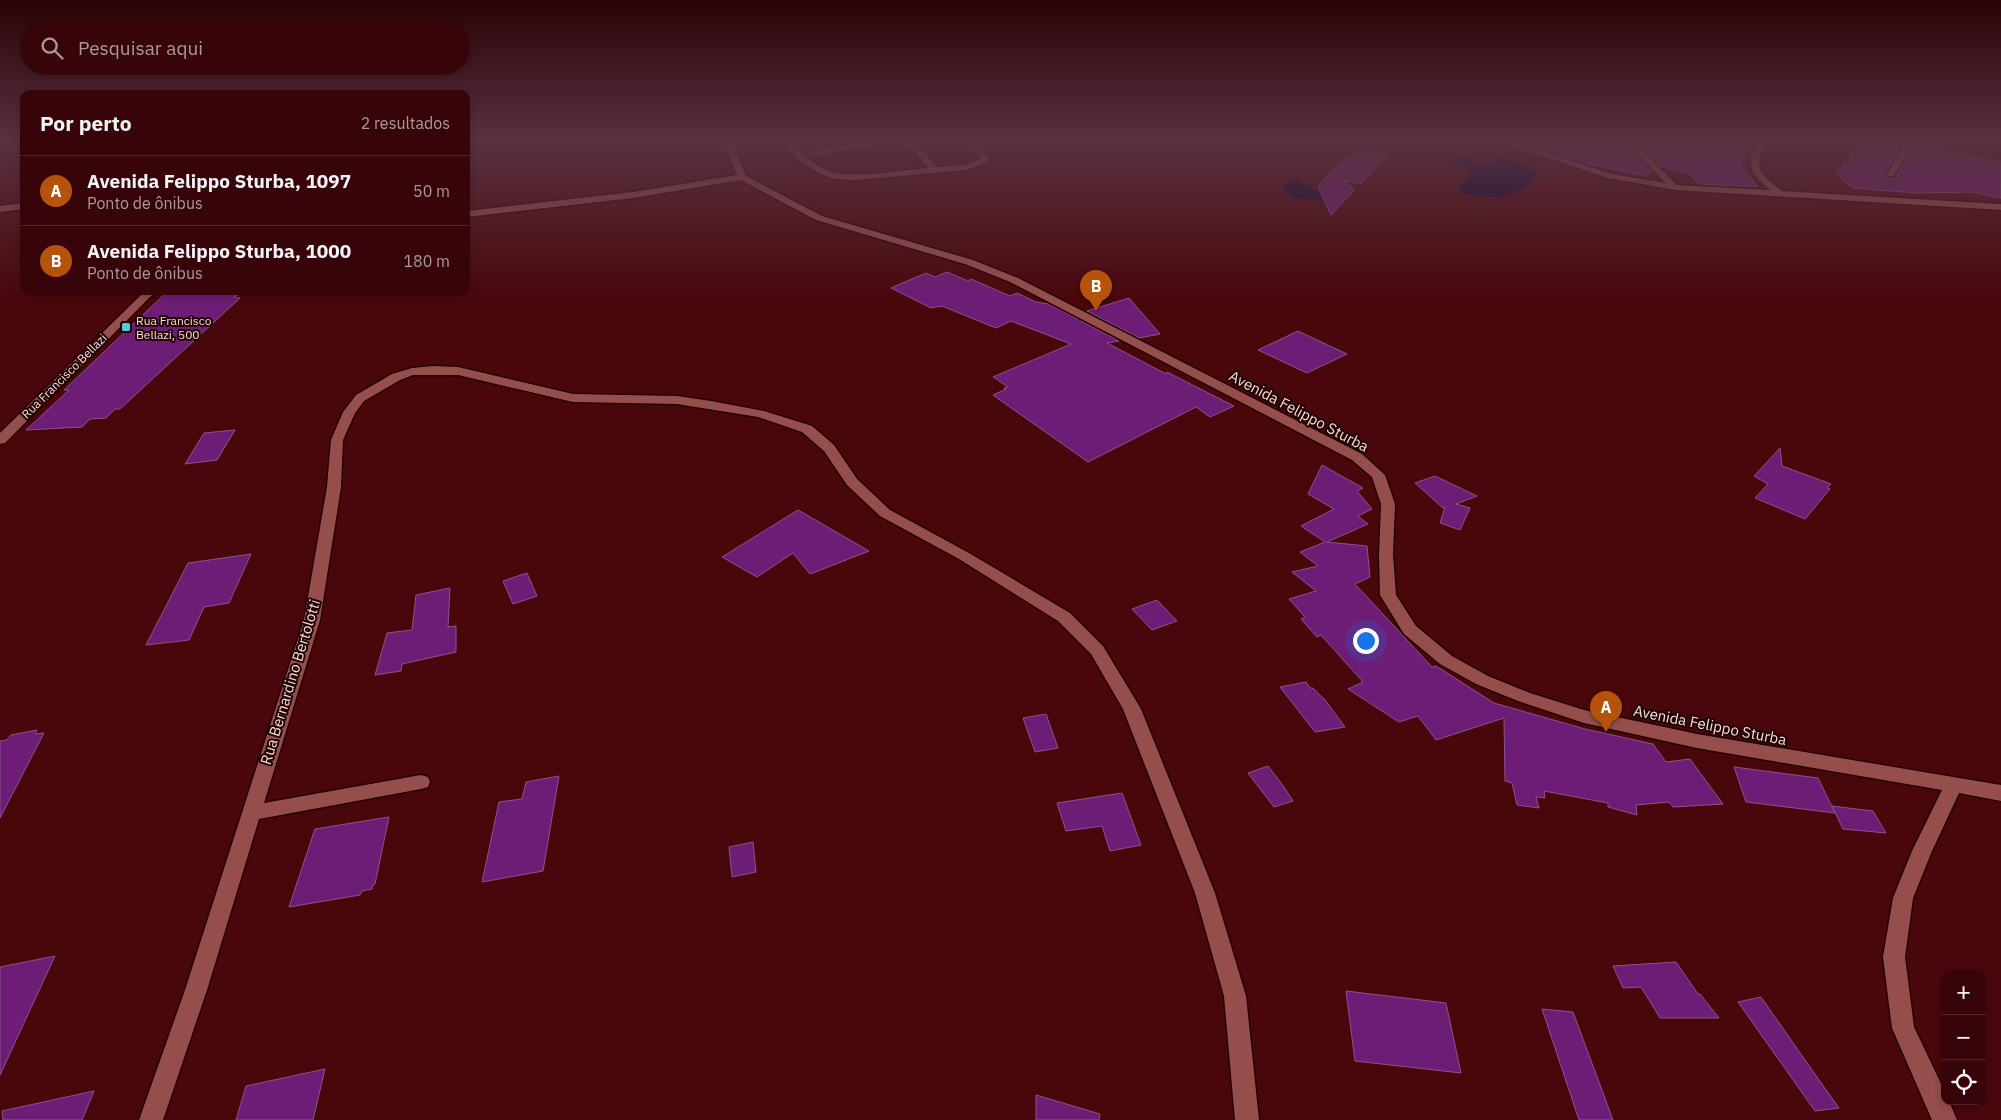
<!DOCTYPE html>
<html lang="pt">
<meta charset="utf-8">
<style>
body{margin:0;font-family:"IBM Plex Sans",sans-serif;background:#421317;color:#f1f3f6}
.controls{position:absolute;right:15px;bottom:15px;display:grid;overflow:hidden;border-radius:10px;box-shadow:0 2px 8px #0003}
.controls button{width:45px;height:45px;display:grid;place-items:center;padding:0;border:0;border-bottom:1px solid #51262a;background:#370509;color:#f1f3f6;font:25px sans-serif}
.you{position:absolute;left:1365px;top:640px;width:18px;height:18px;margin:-12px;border:4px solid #fff;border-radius:50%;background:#1a73e8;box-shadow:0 0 0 8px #1a73e833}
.badge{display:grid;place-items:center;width:32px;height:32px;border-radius:50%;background:#b45309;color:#fff;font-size:16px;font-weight:700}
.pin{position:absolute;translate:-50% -41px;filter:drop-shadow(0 1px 2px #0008)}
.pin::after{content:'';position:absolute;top:26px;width:18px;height:15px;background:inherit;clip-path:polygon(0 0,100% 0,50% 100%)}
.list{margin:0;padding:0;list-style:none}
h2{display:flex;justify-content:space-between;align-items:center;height:65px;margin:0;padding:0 20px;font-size:21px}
h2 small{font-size:16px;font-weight:400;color:#aa999c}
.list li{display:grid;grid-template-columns:32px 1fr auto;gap:15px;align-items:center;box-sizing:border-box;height:70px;padding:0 20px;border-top:1px solid #51262a}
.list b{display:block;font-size:19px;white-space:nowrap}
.list p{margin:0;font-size:16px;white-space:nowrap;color:#aa999c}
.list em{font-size:16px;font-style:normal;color:#aa999c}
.icon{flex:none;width:28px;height:28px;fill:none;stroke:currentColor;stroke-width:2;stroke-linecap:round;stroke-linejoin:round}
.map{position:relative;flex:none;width:2001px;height:1120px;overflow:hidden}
.search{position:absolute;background:#370509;box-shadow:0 2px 8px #0003;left:20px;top:20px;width:450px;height:55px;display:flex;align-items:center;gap:12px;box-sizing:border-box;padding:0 18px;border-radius:28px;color:#aa999c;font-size:19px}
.panel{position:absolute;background:#370509;box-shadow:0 2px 8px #0003;left:20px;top:90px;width:450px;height:205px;border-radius:10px}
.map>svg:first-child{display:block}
</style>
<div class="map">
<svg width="2001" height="1120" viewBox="0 0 2001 1120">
<rect width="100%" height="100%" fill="#49070c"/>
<!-- water -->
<g fill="#000332">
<path d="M1459 155 1472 158C1477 164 1486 170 1494 164L1493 158H1508L1533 168 1537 177C1510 200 1498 199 1464 194L1460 191 1459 186 1469 177 1470 173 1453 163 1452 157Z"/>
<path d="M1295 179 1331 199C1316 199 1291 204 1282 187Z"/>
</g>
<!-- building -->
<g fill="#6d1d76" stroke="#855689">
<path d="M1532 142H1622L1651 171 1646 176 1584 163 1531 146Z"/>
<path d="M1636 142H1752L1740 165 1758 187 1698 184 1689 173 1661 167Z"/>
<path d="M1862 142 1904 143 1885 173 1888 178 1896 177 1910 152 1916 146 2001 162V198L1972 192 1916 193 1853 188 1836 174Z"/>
<path d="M1356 151 1387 156 1360 184 1344 180 1354 190 1331 215 1318 187 1333 169Z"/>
<path d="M947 272 968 281 971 279 1010 296 1017 293 1036 302 1049 304 1119 341 1107 343 1166 374 1167 372 1234 406 1210 417 1196 407 1088 462 993 395 1006 389 1004 388 1008 387 993 377 1071 344 1011 321 996 328 942 306 931 308 891 288 926 273 935 277Z"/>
<path d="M168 291H244L234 297 240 298 120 409H115L106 418 90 419 82 427 26 430 69 390H64Z"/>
<path d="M1129 298 1160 334 1139 338 1087 311Z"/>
<path d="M1298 331 1347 354 1307 373 1258 350Z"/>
<path d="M235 430 217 460 185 464 204 433Z"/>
<path d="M1780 448 1782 466 1831 484 1827 488 1830 489 1805 519 1755 498 1768 484 1754 476Z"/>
<path d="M1322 465 1363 488 1357 491 1372 509 1358 516 1368 524 1327 542 1367 546 1370 577 1355 584 1432 667 1436 666 1494 703 1585 729 1653 744 1666 762 1690 759 1723 804 1673 807 1669 802 1636 805 1637 815 1608 807V803L1544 791 1545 798 1536 797 1539 808 1517 805 1512 783 1505 781 1504 718 1436 740 1418 716 1399 722 1348 689 1363 682 1321 635 1317 637 1301 619 1305 617 1289 599 1316 591 1292 572 1318 566 1300 552 1325 542 1301 526 1334 509 1308 494Z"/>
<path d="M1435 476 1477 496 1456 504 1470 508 1460 530 1440 523 1445 507 1443 508 1415 483Z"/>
<path d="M798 510 869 551 810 574 793 553 757 577 722 557Z"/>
<path d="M251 554 229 603 204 607 189 640 146 645 188 563Z"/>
<path d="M527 573 537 596 513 604 503 581Z"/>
<path d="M450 588 448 627 456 626V652L402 664 401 671 375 675 387 633 412 630 416 595Z"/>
<path d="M1157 600 1177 621 1152 630 1132 609Z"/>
<path d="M1306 682 1310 688H1313L1325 700 1345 727 1315 732 1280 687Z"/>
<path d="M1046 714 1058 748 1035 752 1023 718Z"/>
<path d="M37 730 35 734 44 733 0 818V741L7 740 11 735Z"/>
<path d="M1268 766 1284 787 1293 801 1274 807 1248 773Z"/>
<path d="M1734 767 1818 778 1835 813 1746 802Z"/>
<path d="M559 776 543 871 482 882 499 802 522 799 526 782Z"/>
<path d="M1122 793 1141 845 1110 851 1102 826 1066 831 1057 803Z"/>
<path d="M1832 806 1873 811 1886 833 1843 829Z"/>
<path d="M389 817 375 884 373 885 372 889 362 891 360 895 289 907 315 829Z"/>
<path d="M753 842 756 872 732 877 729 847Z"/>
<path d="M55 956 0 1075V967Z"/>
<path d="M1676 962 1698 994H1700L1719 1018H1660L1641 987 1623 988 1613 966Z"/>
<path d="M1346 991 1446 1003 1461 1073 1355 1061Z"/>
<path d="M1761 997 1819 1080 1839 1108 1815 1111 1738 1002Z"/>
<path d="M1542 1009 1573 1012 1613 1120H1579Z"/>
<path d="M325 1069 313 1120H236L246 1086Z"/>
<path d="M94 1091 82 1120H3L2 1111Z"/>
<path d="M1036 1095 1100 1114 1099 1120H1036Z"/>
</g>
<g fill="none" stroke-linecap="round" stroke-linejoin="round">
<defs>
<g id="minor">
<path d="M724 142H732L746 176 822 216 973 260 1018 278 1362 454 1385 475 1395 504 1393 555 1396 595 1416 626 1452 656 1488 676 1530 693 1584 710 1697 734 2001 785V801L1959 793 1932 851 1913 898 1905 957 1914 1027 1945 1092V1101H1949L1957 1120H1932L1892 1028 1883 957 1893 898 1912 851 1942 790 1697 748 1584 723 1518 701 1476 684 1440 664 1404 634 1380 595 1379 555 1381 504 1372 477 1352 460 1010 282 965 264 816 220 741 180 633 198 466 217V211L633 192 737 175Z"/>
<path d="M783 142H792C801 152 811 163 824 169 847 181 901 170 928 168 922 160 915 150 906 147 886 139 835 153 813 156L809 154 810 152C830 148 898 135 915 145 924 150 930 159 936 167L965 165 980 159V157L962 142H971L989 158 986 163 966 170 856 180 835 179 818 173 799 160Z"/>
<path d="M1500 142H1513L1612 174 1666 183 1624 142H1633L1677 185 1770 190C1751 175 1745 165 1758 142H1766C1751 168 1762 175 1782 191L2001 204V210L1675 190 1608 178Z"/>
<path d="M1908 142H1917L1908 151 1894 176H1888L1887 174 1901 150Z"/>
<path d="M24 203V209L0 212V206Z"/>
<path d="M145 291H156L5 443 0 444V433Z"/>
<path d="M433 366 458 367 573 394 677 396 711 401 764 411 812 426 834 445 857 479 890 510 969 553 1070 613 1103 646 1141 709 1215 893 1246 996 1259 1120H1235L1224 996 1195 893 1123 709 1091 654 1058 621 959 559 880 516 847 485 824 451 802 432 758 417 677 404 573 402 458 375H413L400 380 364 401 355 413 343 440 341 487 320 620 264 803 421 775 428 777 430 782 428 787 421 789 259 819 207 990 163 1120H139L185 990 304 620 327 487 331 440 343 412 356 395 392 374 412 368Z"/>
</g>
</defs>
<!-- minor casing -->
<use href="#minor" stroke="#260001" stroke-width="3"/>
<!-- minor -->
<use href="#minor" fill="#954e4b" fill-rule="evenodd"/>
</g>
<!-- sky -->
<linearGradient id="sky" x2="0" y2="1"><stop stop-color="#280407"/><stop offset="0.47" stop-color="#593140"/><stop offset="1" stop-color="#593140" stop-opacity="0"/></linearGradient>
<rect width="2001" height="299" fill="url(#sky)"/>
<!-- markers -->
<rect fill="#52ccd6" stroke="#1e0405" stroke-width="2" x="121" y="322" width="10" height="10" rx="2.5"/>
<g text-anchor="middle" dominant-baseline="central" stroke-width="4" stroke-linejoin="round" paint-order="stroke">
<!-- far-poi labels -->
<g font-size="12" fill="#fedcd9" stroke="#1e0405" text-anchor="start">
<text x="136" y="320">Rua Francisco<tspan x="136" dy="14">Bellazi, 500</tspan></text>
</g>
<!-- far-street labels -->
<g font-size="12" fill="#fedcd9" stroke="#1e0405">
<text transform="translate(64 376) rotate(-45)">Rua Francisco Bellazi</text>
</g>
<!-- street labels -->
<g font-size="15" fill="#fedcd9" stroke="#1e0405">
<text transform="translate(1299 411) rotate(28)">Avenida Felippo Sturba</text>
<text transform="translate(290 682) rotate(-73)">Rua Bernardino Bertolotti</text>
<text transform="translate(1710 725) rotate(11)">Avenida Felippo Sturba</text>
</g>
</g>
</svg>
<div class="controls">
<button>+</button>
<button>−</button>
<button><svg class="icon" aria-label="locate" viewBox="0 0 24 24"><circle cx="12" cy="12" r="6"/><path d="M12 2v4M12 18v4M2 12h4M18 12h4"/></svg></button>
</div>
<div class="you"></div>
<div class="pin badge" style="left:1606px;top:732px">A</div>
<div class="pin badge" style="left:1096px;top:311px">B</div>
<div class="search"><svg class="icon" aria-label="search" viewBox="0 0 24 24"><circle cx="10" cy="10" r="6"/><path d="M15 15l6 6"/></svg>Pesquisar aqui</div>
<section class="panel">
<h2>Por perto<small>2 resultados</small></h2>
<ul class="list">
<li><span class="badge">A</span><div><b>Avenida Felippo Sturba, 1097</b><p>Ponto de ônibus</p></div><em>50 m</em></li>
<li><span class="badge">B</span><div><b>Avenida Felippo Sturba, 1000</b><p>Ponto de ônibus</p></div><em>180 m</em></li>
</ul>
</section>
</div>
